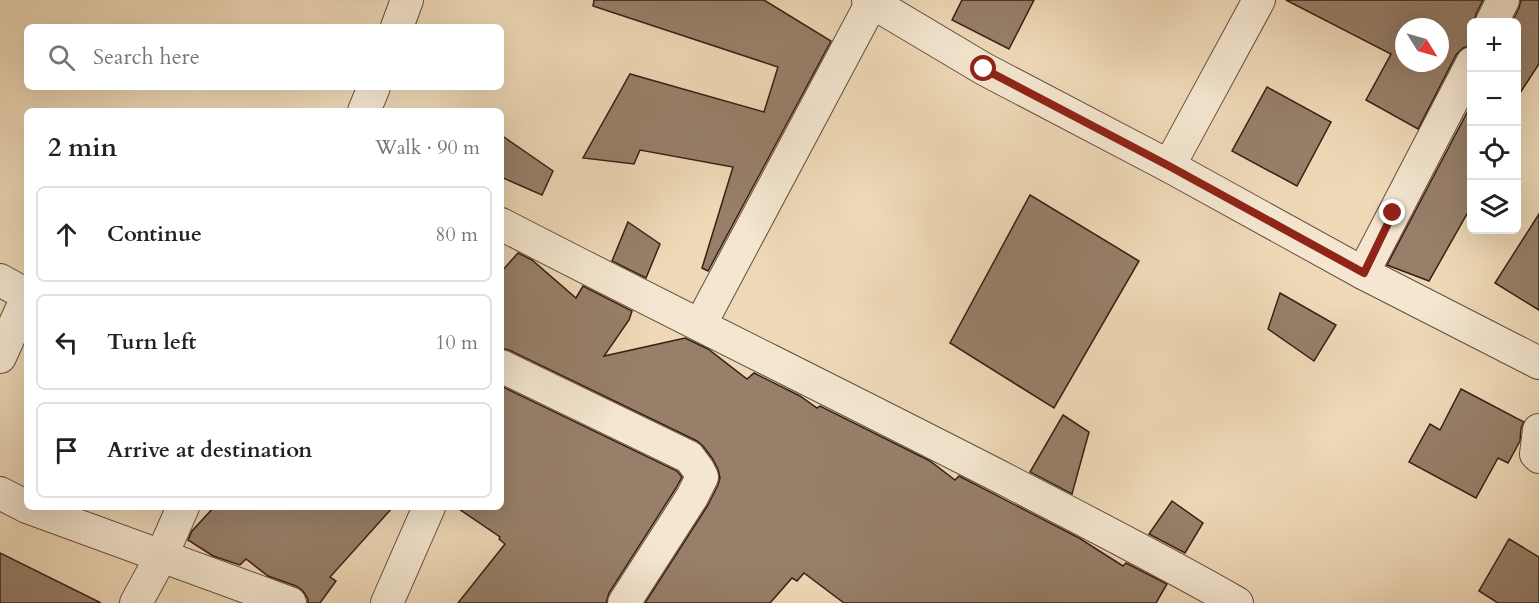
<!DOCTYPE html>
<meta charset="utf-8">
<style>
body{margin:0;font-family:Cardo,serif;background:#f2f2f2;color:#222}
.controls{position:absolute;right:18px;top:18px;display:grid;overflow:hidden;border-radius:9px;box-shadow:0 6px 24px #0002}
.controls button{width:54px;height:54px;display:grid;place-items:center;padding:0;border:0;border-bottom:2px solid #e0e0e0;background:#fff;color:#222;font:30px sans-serif}
.compass{position:absolute;left:1395px;top:18px;width:54px;height:54px;border-radius:50%;background:#fff;box-shadow:0 6px 24px #0002;rotate:127deg}
.stop{position:absolute;width:18px;height:18px;margin:-14px;border:4px solid #8f2418;border-radius:50%;background:#fff}
.stop.end{background:#8f2418;border-color:#fff;box-shadow:0 2px 6px #0008}
.list{margin:0;padding:0;list-style:none}
h2{display:flex;justify-content:space-between;align-items:center;height:78px;margin:0;padding:0 24px;font-size:26px}
h2 small{font-size:20px;font-weight:400;color:#767676}
.list li{display:grid;grid-template-columns:39px 1fr auto;gap:18px;align-items:center;box-sizing:border-box;height:96px;margin:0 12px 12px;padding:0 12px;border:2px solid #e0e0e0;border-radius:9px}
.list b{display:block;font-size:22px;white-space:nowrap}
.list em{font-size:20px;font-style:normal;color:#767676}
.icon{flex:none;width:33px;height:33px;fill:none;stroke:currentColor;stroke-width:2;stroke-linecap:round;stroke-linejoin:round}
.map{position:relative;flex:none;width:1539px;height:603px;overflow:hidden}
.search{position:absolute;background:#fff;box-shadow:0 6px 24px #0002;left:24px;top:24px;width:480px;height:66px;display:flex;align-items:center;gap:15px;box-sizing:border-box;padding:0 21px;border-radius:9px;color:#767676;font-size:22px}
.panel{position:absolute;background:#fff;box-shadow:0 6px 24px #0002;left:24px;top:108px;width:480px;height:402px;border-radius:9px}
.map>svg:first-child{display:block}
</style>
<div class="map">
<svg width="1539" height="603" viewBox="0 0 1539 603">
<rect width="100%" height="100%" fill="#eed8b6"/>
<filter id="stains"><feTurbulence type="fractalNoise" baseFrequency=".00333" numOctaves="4"/><feColorMatrix values="0 0 0 0 .2 0 0 0 0 .09 0 0 0 0 .02 0 0 0 .5 -.17"/></filter>
<radialGradient id="worn" r=".72"><stop offset=".6" stop-color="#630" stop-opacity="0"/><stop offset="1" stop-color="#630" stop-opacity=".3"/></radialGradient>
<!-- building -->
<g fill="#977f69" stroke="#381f15" stroke-width="1.5" fill-rule="evenodd">
<path d="M594 0H764L831 41 708 271 702 268 733 167 640 150 634 164 583 158 630 74 764 112 778 67 593 6Z"/>
<path d="M962 0H1034L1009 49 952 20Z"/>
<path d="M1286 0H1483L1476 14 1474 22H1472V45L1463 48 1456 55 1418 129 1366 100 1391 54ZM1404 27H1440V63H1404Z"/>
<path d="M1521 0H1539V64L1516 99V22H1512L1519 8Z"/>
<path d="M1267 87 1331 122 1297 186 1232 151Z"/>
<path d="M1472 103V205L1429 281 1387 265Z"/>
<path d="M501 135 553 171 542 195 501 177Z"/>
<path d="M1030 195 1139 261 1054 408 950 343Z"/>
<path d="M1539 214V310L1495 283Z"/>
<path d="M628 222 660 244 646 278 612 261Z"/>
<path d="M518 253 532 260 576 298 583 286 632 311 629 320 604 356 685 338 708 349 747 379 754 373 800 396 817 408 820 406 930 461 955 480 959 476 1079 538 1123 566 1126 563 1167 584 1156 603H844L804 573 797 581 792 578 770 603H645L708 505 718 485 720 478 718 469 712 458 703 446 697 441 509 350 501 348V272Z"/>
<path d="M1280 293 1336 325 1314 361 1268 329Z"/>
<path d="M501 386 677 471 682 477 676 488 609 593 606 603H458L505 544 499 539 500 537 456 507H501Z"/>
<path d="M1461 389 1524 422 1521 428 1520 441 1508 463 1498 458 1476 498 1409 462 1430 424 1440 430Z"/>
<path d="M1063 415 1089 432 1072 494 1030 472Z"/>
<path d="M1172 501 1203 523 1185 553 1149 534Z"/>
<path d="M214 507H393L330 577 336 581 320 603H308V599L303 591 296 586 268 576 246 559 240 565 213 556 188 540 192 531Z"/>
<path d="M1509 539 1539 557V603H1498L1479 591Z"/>
<path d="M0 553 101 603H0Z"/>
</g>
<g fill="none" stroke-linecap="round" stroke-linejoin="round">
<defs>
<g id="minor">
<path d="M868 0 984 69 1169 166 1363 273"/>
<path d="M1492 22 1503 0"/>
<path d="M397 27 407 0"/>
<path d="M1472 63 1363 273 1539 363"/>
<path d="M364 111 374 87"/>
<path d="M1169 166 1259 0"/>
<path d="M501 224C671 312 843 396 1014 484 1089 523 1164 561 1237 603"/>
<path d="M0 280 27 295"/>
<path d="M700 325 872 2"/>
<path d="M0 357 27 297"/>
<path d="M501 366 689 457 698 469 702 477 692 497 624 603"/>
<path d="M1539 430 1536 454 1539 457"/>
<path d="M0 493 27 507 290 603"/>
<path d="M136 603 161 557 183 507"/>
<path d="M387 603 429 507"/>
</g>
</defs>
<!-- minor casing -->
<use href="#minor" stroke="#664d3d" stroke-width="34"/>
<!-- minor -->
<use href="#minor" stroke="#f4e6d0" stroke-width="32"/>
</g>
<g fill="none" stroke-linecap="round" stroke-linejoin="round">
<!-- route -->
<path stroke="#8f2418" stroke-width="8" d="M984 69 1169 166 1364 273 1393 213"/>
</g>
<rect width="100%" height="100%" filter="url(#stains)"/>
<rect width="100%" height="100%" fill="url(#worn)"/>
</svg>
<div class="controls">
<button>+</button>
<button>−</button>
<button><svg class="icon" aria-label="locate" viewBox="0 0 24 24"><circle cx="12" cy="12" r="6"/><path d="M12 2v4M12 18v4M2 12h4M18 12h4"/></svg></button>
<button><svg class="icon" aria-label="layers" viewBox="0 0 24 24"><path d="M12 4l9 5-9 5-9-5zM3 14l9 5 9-5"/></svg></button>
</div>
<svg class="compass" viewBox="-18 -18 36 36"><path d="M0-13l5 13h-10z" fill="#e53935"/><path d="M0 13l5-13h-10z" fill="#767676"/></svg>
<div class="stop" style="left:984px;top:69px"></div>
<div class="stop end" style="left:1393px;top:213px"></div>
<div class="search"><svg class="icon" aria-label="search" viewBox="0 0 24 24"><circle cx="10" cy="10" r="6"/><path d="M15 15l6 6"/></svg>Search here</div>
<section class="panel">
<h2>2 min<small>Walk · 90 m</small></h2>
<ul class="list">
<li><svg class="icon" aria-label="ahead" viewBox="0 0 24 24"><path d="M12 20V5M6 11l6-6 6 6"/></svg><div><b>Continue</b></div><em>80 m</em></li>
<li><svg class="icon" aria-label="left" viewBox="0 0 24 24"><path d="M17 20v-9H6M10 6l-5 5 5 5"/></svg><div><b>Turn left</b></div><em>10 m</em></li>
<li><svg class="icon" aria-label="arrive" viewBox="0 0 24 24"><path d="M6 21V4h12l-3 4 3 4H6"/></svg><div><b>Arrive at destination</b></div></li>
</ul>
</section>
</div>
